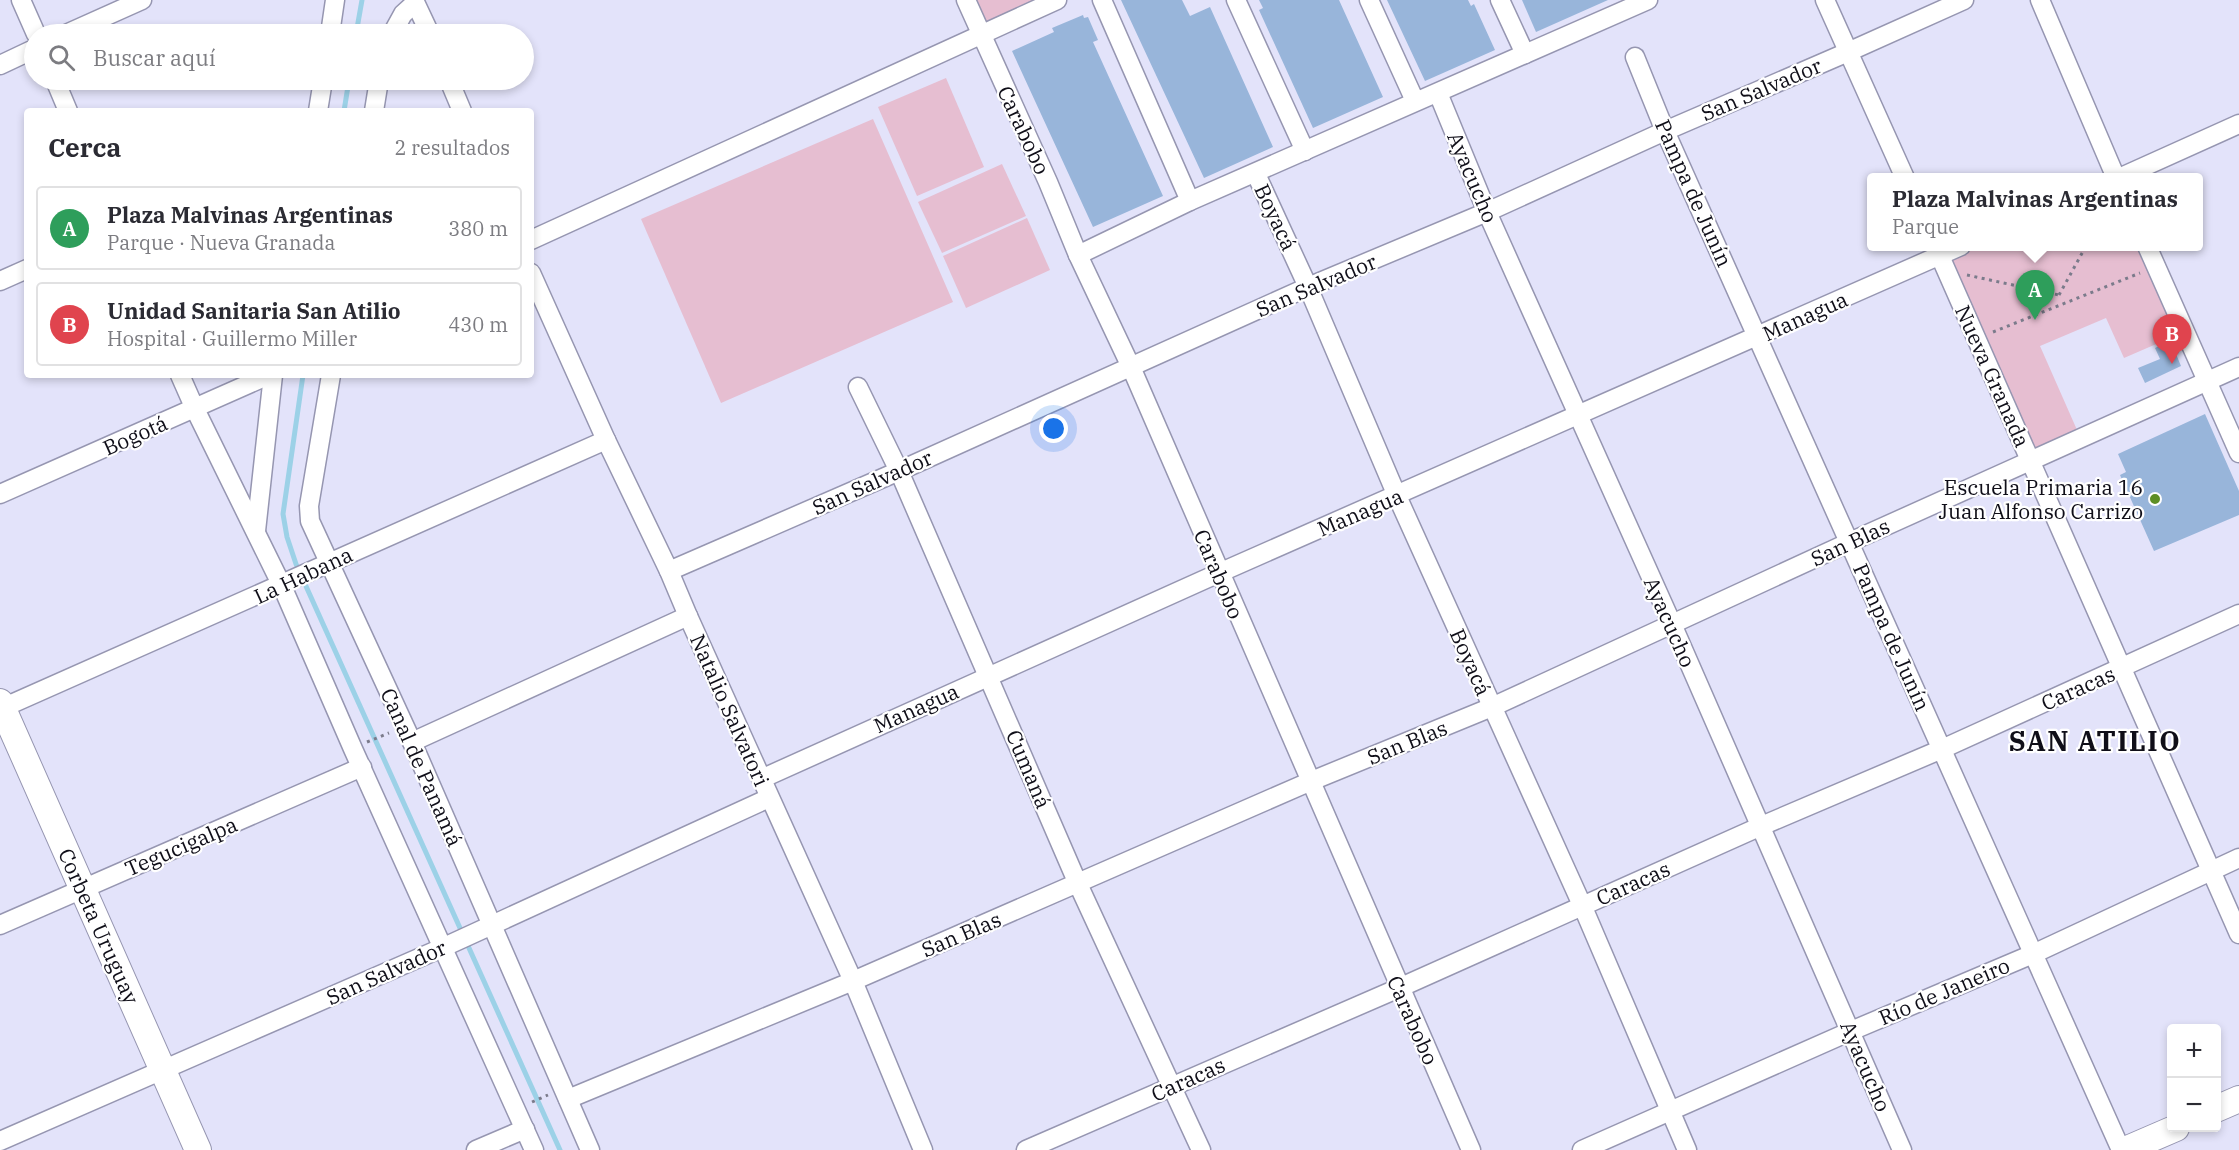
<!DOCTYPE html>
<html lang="es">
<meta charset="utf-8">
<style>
body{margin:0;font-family:"IBM Plex Serif",serif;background:#f7f7f7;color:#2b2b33}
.controls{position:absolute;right:18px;bottom:18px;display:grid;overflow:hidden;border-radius:6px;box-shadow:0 3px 9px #0003}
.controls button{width:54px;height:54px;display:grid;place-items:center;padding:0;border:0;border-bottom:2px solid #e1e1e2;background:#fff;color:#2b2b33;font:30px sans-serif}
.you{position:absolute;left:1054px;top:429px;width:21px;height:21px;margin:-15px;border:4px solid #fff;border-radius:50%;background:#1a73e8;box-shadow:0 0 0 9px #1a73e833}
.badge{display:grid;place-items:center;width:39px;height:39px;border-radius:50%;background:#5d8e24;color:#fff;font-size:20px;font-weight:700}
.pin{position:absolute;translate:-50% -50px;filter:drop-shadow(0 2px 3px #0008)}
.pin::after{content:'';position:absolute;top:32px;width:21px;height:18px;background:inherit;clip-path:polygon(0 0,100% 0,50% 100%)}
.popup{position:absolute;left:1867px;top:173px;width:336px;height:78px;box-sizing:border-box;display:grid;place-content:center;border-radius:6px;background:#fff;filter:drop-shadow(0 2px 4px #0005);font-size:20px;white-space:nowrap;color:#7c7c81}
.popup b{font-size:22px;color:#2b2b33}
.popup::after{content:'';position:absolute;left:50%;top:100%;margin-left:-12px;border:12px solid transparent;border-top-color:#fff}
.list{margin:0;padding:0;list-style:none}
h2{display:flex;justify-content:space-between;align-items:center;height:78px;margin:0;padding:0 24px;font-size:26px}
h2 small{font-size:20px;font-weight:400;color:#7c7c81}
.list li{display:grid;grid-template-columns:39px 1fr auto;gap:18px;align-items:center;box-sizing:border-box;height:84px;margin:0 12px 12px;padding:0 12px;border:2px solid #e1e1e2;border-radius:6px}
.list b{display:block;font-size:22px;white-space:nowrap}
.list p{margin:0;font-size:20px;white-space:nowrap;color:#7c7c81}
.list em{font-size:20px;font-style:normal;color:#7c7c81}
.icon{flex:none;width:33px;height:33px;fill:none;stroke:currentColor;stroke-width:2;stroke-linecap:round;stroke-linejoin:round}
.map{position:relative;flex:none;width:2239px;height:1150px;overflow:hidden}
.search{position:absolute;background:#fff;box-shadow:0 3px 9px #0003;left:24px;top:24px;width:510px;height:66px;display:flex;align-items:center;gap:15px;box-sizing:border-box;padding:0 21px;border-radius:33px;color:#7c7c81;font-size:22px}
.panel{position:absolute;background:#fff;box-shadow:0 3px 9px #0003;left:24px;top:108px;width:510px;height:270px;border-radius:6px}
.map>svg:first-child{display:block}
</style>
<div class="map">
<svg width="2239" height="1150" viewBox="0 0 2239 1150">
<rect width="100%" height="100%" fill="#e3e3fa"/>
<!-- green -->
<g fill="#e6bed1">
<path d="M966 0H1057L980 34Z"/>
<path d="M946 78 984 167 917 196 878 107Z"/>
<path d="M873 119 953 302 721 403 641 219Z"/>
<path d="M1002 164 1026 216 942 253 918 202Z"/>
<path d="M1027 218 1050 270 966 308 943 256Z"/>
<path d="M1961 246 2147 247 2184 332 2124 358 2106 318 2040 346 2081 439 2031 461 1940 256Z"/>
</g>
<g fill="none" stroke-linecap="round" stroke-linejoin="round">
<!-- stream -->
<g stroke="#9cd1e7" stroke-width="5">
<path d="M356 34 362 0"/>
<path d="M344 111 349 80"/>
<path d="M303 375 283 514 287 537 296 564 560 1150"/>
</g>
</g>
<!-- building -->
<g fill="#98b5da">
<path d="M1121 0H1182L1190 16 1210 7 1273 147 1204 178Z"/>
<path d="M1259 0H1339L1383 97 1313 128 1259 10 1263 8Z"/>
<path d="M1387 0H1468L1471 6 1474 4 1495 50 1425 81Z"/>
<path d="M1522 0H1608L1536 32Z"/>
<path d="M1083 15 1084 18 1088 17 1098 40 1093 42 1163 196 1093 227 1012 51 1054 32 1052 28Z"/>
<path d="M2173 339 2179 353 2176 354 2181 366 2145 383 2138 368 2160 359 2155 348Z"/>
<path d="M2205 414 2239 491V515L2154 551 2120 475 2126 472 2118 454Z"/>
</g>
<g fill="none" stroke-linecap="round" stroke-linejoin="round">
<defs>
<g id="street">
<path d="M21 0 36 34"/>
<path d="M414 0 430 34"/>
<path d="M966 0 1048 182 1078 255 1131 367 1471 1150"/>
<path d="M1102 0 1190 201"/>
<path d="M1236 0 1305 151"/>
<path d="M1369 0 1415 101"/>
<path d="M1500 0 1525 54"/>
<path d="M1825 0 1905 178"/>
<path d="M2040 0 2116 178"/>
<path d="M66 34 142 0"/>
<path d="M330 34 335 0"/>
<path d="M392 34 403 14 415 3"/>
<path d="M1635 57 1665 131 2121 1150"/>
<path d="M0 65 34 49"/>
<path d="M55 80 68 111"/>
<path d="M449 80 462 111"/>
<path d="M1438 93 1487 212 1672 624 1902 1150"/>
<path d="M318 111 323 80"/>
<path d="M374 111 379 80"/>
<path d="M1256 174 1308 287 1397 496 1582 905 1687 1150"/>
<path d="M2119 178 2239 124"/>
<path d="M531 240 1057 0"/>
<path d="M2147 246 2239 453"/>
<path d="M1936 247 2239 934"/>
<path d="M1078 255 1190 201 1648 0"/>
<path d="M531 273 606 440 669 571 688 616 853 981 923 1150"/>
<path d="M0 281 27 269"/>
<path d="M180 375 195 409 282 586 353 749 534 1150"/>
<path d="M331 375 309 506 310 521 412 742 590 1150"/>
<path d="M858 387 899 471 1078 884 1201 1150"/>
<path d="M0 494 269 375"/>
<path d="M256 531 273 375"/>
<path d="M669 571 899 471 1308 287 1487 212 1665 131 1848 52 1964 0"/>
<path d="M0 709C202 620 404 530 606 440"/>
<path d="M412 742 688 616"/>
<path d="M761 779 1219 573 1961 246"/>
<path d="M0 925 362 767"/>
<path d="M568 1099 853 981 1309 782 1492 707 1850 542 2239 367"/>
<path d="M0 1141 444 947 769 798"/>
<path d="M476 1150 525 1129"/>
<path d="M1026 1150 1399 988 1759 827 1942 749 2239 614"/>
<path d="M1582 1150 1851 1031 2033 954 2239 858"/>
</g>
<g id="secondary">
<path d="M0 702 198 1150"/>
<path d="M2216 1109 2239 1099"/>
<path d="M2125 1150 2176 1128"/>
</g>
</defs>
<!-- street casing -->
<use href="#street" stroke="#9696b1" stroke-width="21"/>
<!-- secondary casing -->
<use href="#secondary" stroke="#9696b1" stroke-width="28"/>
<!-- path -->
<g stroke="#7b7b8b" stroke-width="3" stroke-dasharray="3 4.5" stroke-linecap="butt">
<path d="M1967 275 2059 295"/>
<path d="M2059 295 2086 246"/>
<path d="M1993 332 2140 273"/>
<path d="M367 742 389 733"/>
<path d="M532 1102 548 1095"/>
</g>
<!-- street -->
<use href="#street" stroke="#fff" stroke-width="18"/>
<!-- secondary -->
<use href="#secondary" stroke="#fff" stroke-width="26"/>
</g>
<!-- markers -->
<circle fill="#5d8e24" stroke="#fff" stroke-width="2" cx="2155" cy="499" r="6"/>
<g text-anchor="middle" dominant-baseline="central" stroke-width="4.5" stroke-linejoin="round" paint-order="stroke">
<!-- street labels -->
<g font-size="21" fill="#0f0e18" stroke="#fff">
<text transform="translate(1761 89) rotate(-23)">San Salvador</text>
<text transform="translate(1024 130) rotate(65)">Carabobo</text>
<text transform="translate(1473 177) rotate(67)">Ayacucho</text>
<text transform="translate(1694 193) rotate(66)">Pampa de Junín</text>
<text transform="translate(1276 217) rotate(65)">Boyacá</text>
<text transform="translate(1316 285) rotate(-23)">San Salvador</text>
<text transform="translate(1805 316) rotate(-24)">Managua</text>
<text transform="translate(1993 376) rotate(66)">Nueva Granada</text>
<text transform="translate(135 435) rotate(-24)">Bogotá</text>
<text transform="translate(872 482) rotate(-24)">San Salvador</text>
<text transform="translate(1360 512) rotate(-23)">Managua</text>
<text transform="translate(1850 542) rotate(-25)">San Blas</text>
<text transform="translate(1219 574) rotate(67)">Carabobo</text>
<text transform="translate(303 575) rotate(-25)">La Habana</text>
<text transform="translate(1670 622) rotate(66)">Ayacucho</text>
<text transform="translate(1892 637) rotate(66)">Pampa de Junín</text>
<text transform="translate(1471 662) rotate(66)">Boyacá</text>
<text transform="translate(2078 688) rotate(-24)">Caracas</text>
<text transform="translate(916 708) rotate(-24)">Managua</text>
<text transform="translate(730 710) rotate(66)">Natalio Salvatori</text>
<text transform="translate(1407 742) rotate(-22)">San Blas</text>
<text transform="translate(422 767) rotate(66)">Canal de Panamá</text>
<text transform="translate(1029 769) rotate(67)">Cumaná</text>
<text transform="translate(181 846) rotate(-23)">Tegucigalpa</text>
<text transform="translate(1633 883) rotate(-24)">Caracas</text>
<text transform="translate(99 926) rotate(66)">Corbeta Uruguay</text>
<text transform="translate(961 934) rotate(-23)">San Blas</text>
<text transform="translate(386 972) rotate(-24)">San Salvador</text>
<text transform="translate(1944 991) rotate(-23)">Río de Janeiro</text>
<text transform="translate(1413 1020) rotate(66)">Carabobo</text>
<text transform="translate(1866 1066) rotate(67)">Ayacucho</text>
<text transform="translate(1188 1079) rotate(-24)">Caracas</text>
</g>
<!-- poi labels -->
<g font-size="21" fill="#0f0e18" stroke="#fff" text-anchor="end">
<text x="2143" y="487">Escuela Primaria 16<tspan x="2143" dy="24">Juan Alfonso Carrizo</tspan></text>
</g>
<!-- district labels -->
<g font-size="27" font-weight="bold" letter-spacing="1.5" fill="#0f0e18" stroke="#fff">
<text x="2095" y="740">SAN ATILIO</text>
</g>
</g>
</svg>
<div class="controls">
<button>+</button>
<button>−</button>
</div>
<div class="you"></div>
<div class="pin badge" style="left:2035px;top:320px;background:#2e9e5b">A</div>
<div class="popup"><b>Plaza Malvinas Argentinas</b>Parque</div>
<div class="pin badge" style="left:2172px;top:364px;background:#e0444e">B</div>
<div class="search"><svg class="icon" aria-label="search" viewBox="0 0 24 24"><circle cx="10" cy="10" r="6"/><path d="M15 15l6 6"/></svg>Buscar aquí</div>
<section class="panel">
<h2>Cerca<small>2 resultados</small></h2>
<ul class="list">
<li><span class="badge" style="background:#2e9e5b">A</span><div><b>Plaza Malvinas Argentinas</b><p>Parque · Nueva Granada</p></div><em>380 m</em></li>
<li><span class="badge" style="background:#e0444e">B</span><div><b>Unidad Sanitaria San Atilio</b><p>Hospital · Guillermo Miller</p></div><em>430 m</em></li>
</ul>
</section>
</div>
